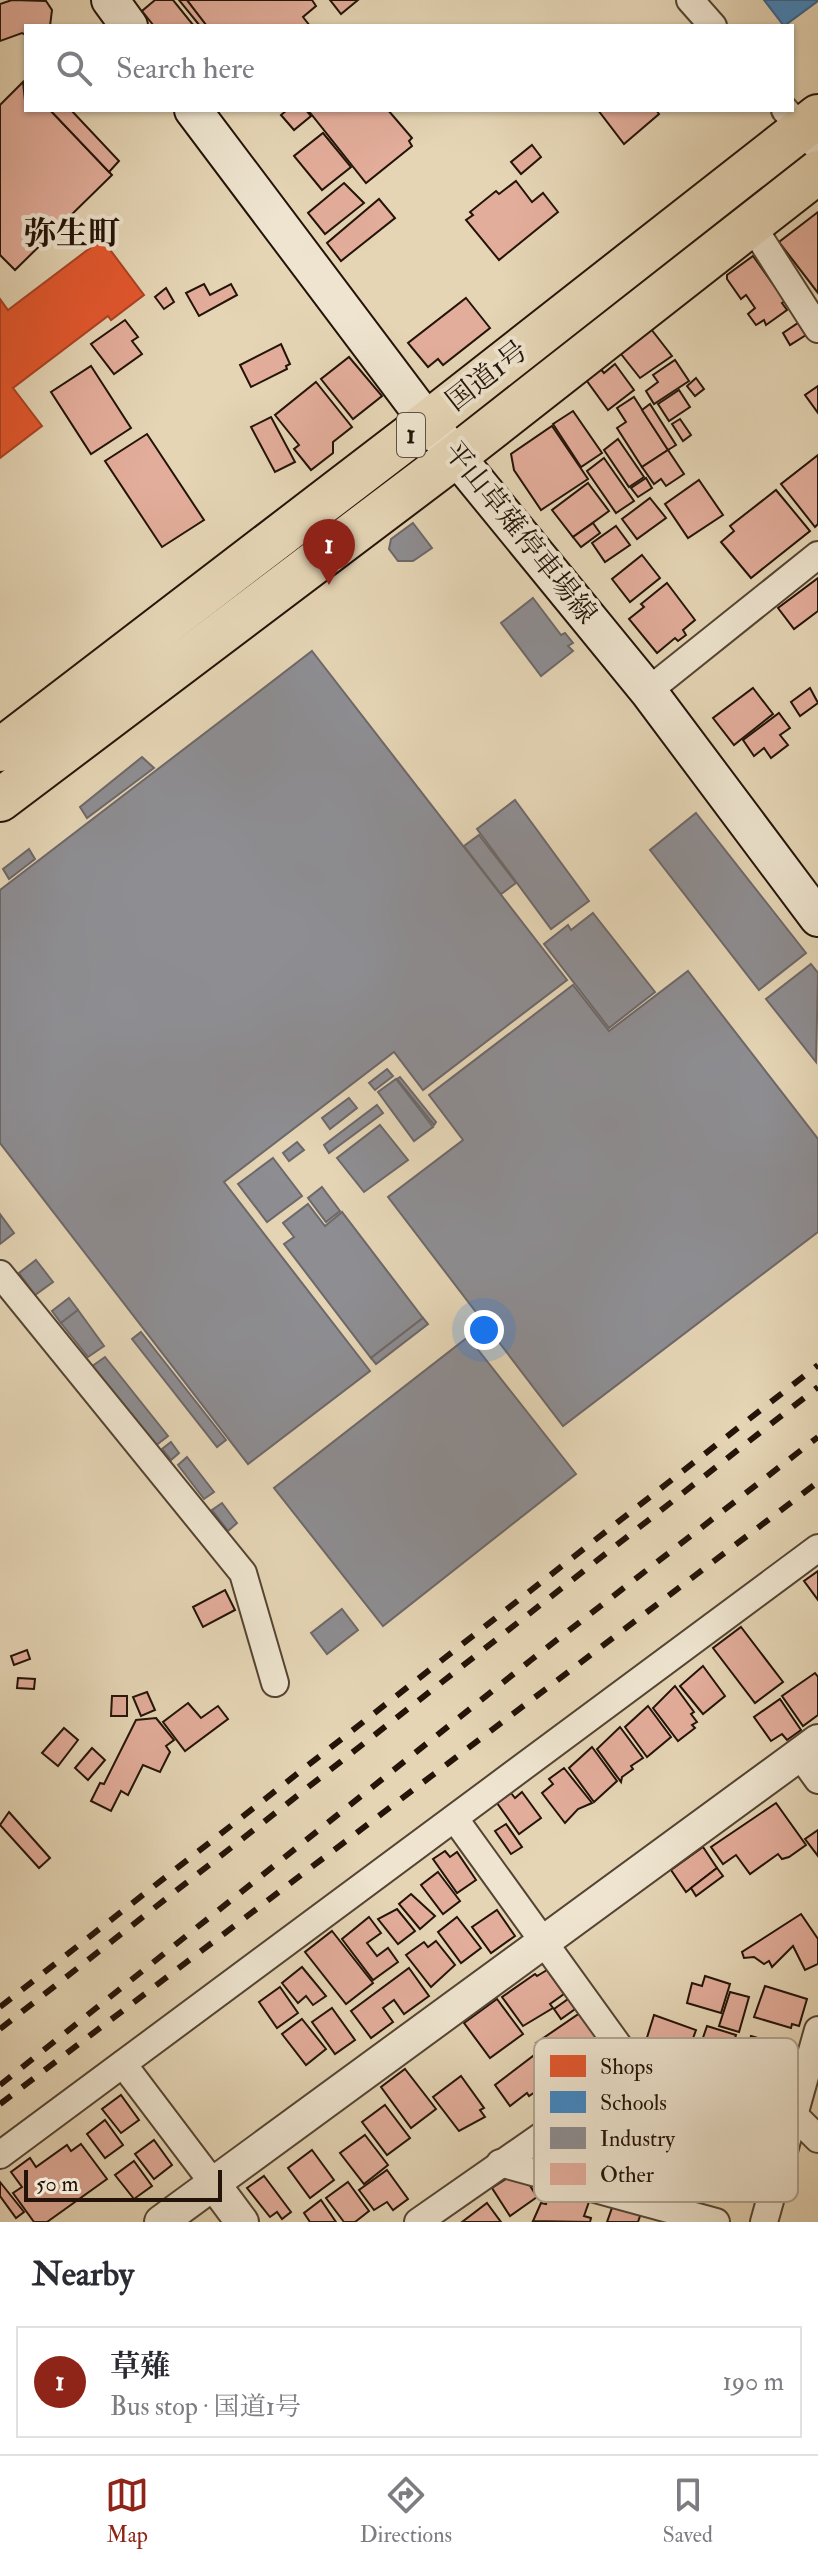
<!DOCTYPE html>
<meta charset="utf-8">
<style>
body{margin:0;font-family:"IM FELL Double Pica","Noto Serif JP",serif;background:#f2f2f3;color:#2b2b33}
.scale{position:absolute;left:24px;bottom:20px;width:198px;box-sizing:border-box;padding-left:8px;border:4px solid #231308;border-top:0;font-size:22px;line-height:28px;white-space:nowrap;color:#231308;-webkit-text-stroke:6px #eee4cf;paint-order:stroke}
.you{position:absolute;left:484px;top:1330px;width:28px;height:28px;margin:-20px;border:6px solid #fff;border-radius:50%;background:#1a73e8;box-shadow:0 0 0 12px #1a73e833}
.badge{display:grid;place-items:center;width:52px;height:52px;border-radius:50%;background:#8f2418;color:#fff;font-size:26px;font-weight:700}
.pin{position:absolute;translate:-50% -66px;filter:drop-shadow(0 2px 4px #0008)}
.pin::after{content:'';position:absolute;top:42px;width:28px;height:24px;background:inherit;clip-path:polygon(0 0,100% 0,50% 100%)}
.list{margin:0;padding:0;list-style:none}
h2{display:flex;justify-content:space-between;align-items:center;height:104px;margin:0;padding:0 32px;font-size:34px}
h2 small{font-size:26px;font-weight:400;color:#7c7c81}
.list li{display:grid;grid-template-columns:52px 1fr auto;gap:24px;align-items:center;box-sizing:border-box;height:112px;margin:0 16px 16px;padding:0 16px;border:2px solid #e1e1e2;border-radius:0px}
.list b{display:block;font-size:30px;white-space:nowrap}
.list p{margin:0;font-size:26px;white-space:nowrap;color:#7c7c81}
.list em{font-size:26px;font-style:normal;color:#7c7c81}
.icon{flex:none;width:44px;height:44px;fill:none;stroke:currentColor;stroke-width:2;stroke-linecap:round;stroke-linejoin:round}
.map{position:relative;flex:none;width:818px;height:2222px;overflow:hidden}
.search{position:absolute;background:#fff;box-shadow:0 2px 6px #0004;left:24px;right:24px;top:24px;height:88px;display:flex;align-items:center;gap:20px;box-sizing:border-box;padding:0 28px;border-radius:0px;color:#7c7c81;font-size:30px}
.sheet{height:232px;background:#fff}
nav{display:flex;justify-content:space-around;align-items:center;box-sizing:border-box;height:112px;border-top:2px solid #e1e1e2;background:#fff;font-size:22px;color:#7c7c81}
nav a{display:grid;justify-items:center;gap:4px}
nav .on{color:#8f2418}
.map>svg:first-child{display:block}
</style>
<div class="map">
<svg width="818" height="2222" viewBox="0 0 818 2222">
<rect width="100%" height="100%" fill="#e5d5b5"/>
<filter id="stains"><feTurbulence type="fractalNoise" baseFrequency=".0025" numOctaves="4"/><feColorMatrix values="0 0 0 0 .2 0 0 0 0 .09 0 0 0 0 .02 0 0 0 .5 -.17"/></filter>
<radialGradient id="worn" r=".72"><stop offset=".6" stop-color="#630" stop-opacity="0"/><stop offset="1" stop-color="#630" stop-opacity=".3"/></radialGradient>
<!-- shops -->
<path fill="#e4572e" stroke="#aa4323" stroke-width="2" d="M102 239 144 295 111 320 108 316 13 388 42 426 0 458V299L8 310Z"/>
<!-- schools -->
<path fill="#3f88c5" stroke="#37658c" stroke-width="2" d="M764 0H818V1L784 26Z"/>
<!-- industry -->
<g fill="#8d8d92" stroke="#6d6869" stroke-width="2">
<path d="M413 523 432 548 413 561H398L389 549 391 539Z"/>
<path d="M533 598 561 635 565 633 573 643 568 646 573 651 541 676 501 623Z"/>
<path d="M312 651 567 980 423 1090 394 1052 224 1182 370 1371 248 1464 0 1143V890Z"/>
<path d="M142 757 154 768 87 818 80 807Z"/>
<path d="M515 800 589 901 551 929 477 829Z"/>
<path d="M696 813 806 953 759 990 650 850Z"/>
<path d="M479 835 516 883 501 894 464 846Z"/>
<path d="M29 849 35 859 9 879 3 869Z"/>
<path d="M593 913 655 992 609 1028 544 944 568 925 571 930Z"/>
<path d="M811 964 818 973 816 1062 766 999Z"/>
<path d="M688 971 818 1139V1232L563 1426 388 1197 463 1140 429 1095 573 985 609 1031Z"/>
<path d="M387 1069 393 1076 375 1090 369 1083Z"/>
<path d="M400 1077 436 1122 434 1125 397 1079Z"/>
<path d="M396 1079 433 1127 414 1141 378 1092Z"/>
<path d="M349 1098 357 1108 330 1129 322 1118Z"/>
<path d="M377 1105 383 1113 329 1153 324 1145Z"/>
<path d="M380 1125 408 1160 364 1192 337 1158Z"/>
<path d="M297 1142 304 1150 289 1161 283 1153Z"/>
<path d="M273 1158 302 1196 267 1222 238 1184Z"/>
<path d="M322 1187 340 1211 326 1222 308 1198Z"/>
<path d="M308 1204 325 1226 342 1212 423 1318 371 1358 284 1244 294 1237 283 1223Z"/>
<path d="M0 1214 14 1233 0 1244Z"/>
<path d="M36 1260 53 1282 35 1295 19 1273Z"/>
<path d="M69 1298 78 1310 61 1323 52 1311Z"/>
<path d="M78 1310 104 1346 88 1357 61 1323Z"/>
<path d="M423 1318 428 1324 376 1364 371 1358Z"/>
<path d="M141 1332 226 1440 217 1447 132 1339Z"/>
<path d="M468 1337 576 1474 383 1626 274 1488Z"/>
<path d="M105 1357 168 1436 155 1446 91 1367Z"/>
<path d="M171 1442 179 1453 171 1460 162 1449Z"/>
<path d="M187 1457 214 1492 204 1499 178 1465Z"/>
<path d="M222 1503 237 1523 228 1531 212 1510Z"/>
<path d="M342 1609 358 1630 327 1654 311 1633Z"/>
</g>
<!-- building -->
<g fill="#e3ad9b" stroke="#231308" stroke-width="2">
<path d="M12 0 46 1 52 10 50 26H26V35L22 33 0 41V4Z"/>
<path d="M155 0H173L194 26H154L142 11Z"/>
<path d="M179 0H187L207 26H200Z"/>
<path d="M187 0H312L316 6 303 17 310 26H207Z"/>
<path d="M330 0H358L341 14Z"/>
<path d="M23 82 26 110H50L112 175 15 270 0 255V105Z"/>
<path d="M50 110H71L119 161 109 172Z"/>
<path d="M287 110H306L311 116 294 130 281 115Z"/>
<path d="M308 110H388L412 138 409 141 412 146 366 183Z"/>
<path d="M598 110H656L659 114 624 144Z"/>
<path d="M323 133 351 167 322 190 294 156Z"/>
<path d="M532 145 541 157 521 174 511 162Z"/>
<path d="M516 181 532 202 543 193 558 212 499 260 466 220 473 215 470 212 496 191 499 194Z"/>
<path d="M344 183 364 203 325 234 308 213Z"/>
<path d="M379 199 395 218 341 261 327 243Z"/>
<path d="M818 212V293L779 242Z"/>
<path d="M753 256 785 301 782 303 787 310 766 325 764 320 756 325 748 314 755 308 746 295 741 299 727 279V275Z"/>
<path d="M204 284 210 295 231 284 237 295 199 316 186 293Z"/>
<path d="M166 288 174 302 164 309 155 297Z"/>
<path d="M466 298 490 328 443 365 438 359 428 367 408 343Z"/>
<path d="M125 320 138 337 132 341 142 354 114 374 91 344Z"/>
<path d="M798 323 806 335 790 345 783 333Z"/>
<path d="M651 329 672 356 640 378 621 354Z"/>
<path d="M281 344 290 364 286 366 287 369 251 387 240 365Z"/>
<path d="M349 357 382 396 353 419 321 379Z"/>
<path d="M675 360 689 381 654 404 646 391 658 382 653 375Z"/>
<path d="M615 364 634 390 608 410 584 377 598 366 604 373Z"/>
<path d="M91 366 131 428 91 454 51 392Z"/>
<path d="M696 378 704 389 695 396 687 386Z"/>
<path d="M316 382 352 427 333 442V453L311 470 294 449 299 445 275 415Z"/>
<path d="M818 386V413L805 395Z"/>
<path d="M679 390 690 407 669 421 658 404Z"/>
<path d="M634 397 668 450 642 467 617 428 626 422 617 408Z"/>
<path d="M650 404 676 445 668 450 642 410Z"/>
<path d="M573 411 602 453 581 467 553 424Z"/>
<path d="M271 417 295 462 275 472 251 427Z"/>
<path d="M680 419 691 435 683 441 672 424Z"/>
<path d="M552 426 588 479 541 510 514 470 511 454Z"/>
<path d="M147 434 204 520 162 547 105 461Z"/>
<path d="M618 439 644 477 629 487 604 450Z"/>
<path d="M668 450 684 474 666 486 661 479 654 484 642 467Z"/>
<path d="M818 455V524L815 527 781 484Z"/>
<path d="M604 458 634 501 616 513 587 471Z"/>
<path d="M646 478 652 488 638 497 631 488Z"/>
<path d="M699 480 723 515 688 538 665 504Z"/>
<path d="M588 483 609 511 573 537 552 510Z"/>
<path d="M776 490 810 531 751 578 721 542 734 531 730 526Z"/>
<path d="M650 498 666 518 637 539 622 519Z"/>
<path d="M593 523 600 533 581 547 573 537Z"/>
<path d="M616 526 630 545 605 562 592 543Z"/>
<path d="M642 555 660 578 630 602 612 579Z"/>
<path d="M818 578V611L794 629 778 608Z"/>
<path d="M667 583 695 620 683 630 686 635 678 641 675 638 657 653 629 619 644 607 641 604Z"/>
<path d="M753 688 773 714 734 745 713 718Z"/>
<path d="M810 688 818 703 800 716 791 702Z"/>
<path d="M779 713 790 728 780 735 788 745 771 758 764 748 754 756 743 740Z"/>
<path d="M818 1571V1600L804 1581Z"/>
<path d="M225 1590 235 1610 203 1627 193 1607Z"/>
<path d="M741 1627 783 1682 755 1703 713 1648Z"/>
<path d="M27 1650 30 1659 14 1665 11 1656Z"/>
<path d="M703 1666 725 1696 703 1714 680 1686Z"/>
<path d="M815 1673 818 1677V1715L803 1726 782 1696Z"/>
<path d="M18 1678 35 1679 34 1689 17 1688Z"/>
<path d="M675 1686 694 1712 691 1714 697 1722 692 1725 695 1728 678 1741 653 1708Z"/>
<path d="M147 1692 155 1710 141 1716 133 1697Z"/>
<path d="M112 1696H127V1716H111Z"/>
<path d="M780 1699 801 1730 787 1740 782 1734 771 1741 754 1717Z"/>
<path d="M188 1703 201 1718 218 1706 228 1719 185 1751 163 1722Z"/>
<path d="M648 1706 671 1737 647 1757 625 1727Z"/>
<path d="M156 1718 174 1740 166 1746 170 1752 160 1772 143 1765 128 1795 121 1791 111 1811 91 1801 100 1783 104 1784 136 1720Z"/>
<path d="M620 1727 643 1758 631 1766 633 1769 622 1777 621 1782 597 1749Z"/>
<path d="M64 1728 78 1740 58 1766 42 1753Z"/>
<path d="M592 1747 617 1781 594 1802 569 1768Z"/>
<path d="M92 1748 105 1760 88 1780 75 1768Z"/>
<path d="M564 1768 592 1803 578 1809 565 1823 542 1793 553 1784 549 1779Z"/>
<path d="M522 1792 541 1818 519 1834 497 1803 511 1793 515 1798Z"/>
<path d="M776 1803 806 1845 789 1857 782 1859 778 1854 750 1874 736 1855 723 1864 711 1847Z"/>
<path d="M9 1812 50 1858 39 1868 0 1825Z"/>
<path d="M506 1824 522 1847 511 1854 495 1831Z"/>
<path d="M818 1830V1856L805 1839Z"/>
<path d="M703 1847 717 1868 686 1892 671 1870Z"/>
<path d="M445 1851 450 1857 457 1852 476 1880 457 1893 433 1859Z"/>
<path d="M717 1868 723 1876 696 1896 691 1888Z"/>
<path d="M438 1872 460 1901 443 1914 421 1885Z"/>
<path d="M411 1894 435 1916 420 1929 399 1904Z"/>
<path d="M397 1909 415 1931 398 1944 378 1919Z"/>
<path d="M497 1910 515 1936 491 1953 472 1927Z"/>
<path d="M801 1914 818 1939V1964L805 1970 793 1946 772 1967 769 1961 764 1964 754 1957 744 1958 742 1952Z"/>
<path d="M369 1917 381 1933 367 1943 377 1956 388 1948 398 1962 373 1980 342 1939Z"/>
<path d="M457 1917 481 1948 461 1963 438 1932Z"/>
<path d="M332 1931 373 1983 346 2004 305 1952Z"/>
<path d="M436 1941 455 1965 431 1987 406 1955 424 1942 428 1947Z"/>
<path d="M302 1967 326 1996 313 2005 306 1996 298 2003 282 1983Z"/>
<path d="M409 1968 429 1996 404 2014 394 2000 383 2008 393 2022 371 2038 351 2011Z"/>
<path d="M547 1970 564 1994 550 2004 553 2008 523 2026 502 1997 535 1974 537 1976Z"/>
<path d="M705 1976 730 1984 721 2013 687 2003 692 1983 702 1986Z"/>
<path d="M765 1986 807 1999 799 2026 792 2024 791 2028 754 2017Z"/>
<path d="M280 1987 298 2013 277 2028 259 2002Z"/>
<path d="M730 1992 749 1997 739 2032 719 2026Z"/>
<path d="M571 1997 578 2007 561 2019 554 2009Z"/>
<path d="M497 1999 523 2034 490 2058 464 2023Z"/>
<path d="M332 2008 355 2040 335 2054 312 2022Z"/>
<path d="M580 2013 596 2037 586 2044 589 2048 585 2054 562 2070 568 2079 563 2082 536 2043Z"/>
<path d="M654 2015 696 2030 686 2058 645 2044Z"/>
<path d="M302 2019 326 2049 306 2065 282 2034Z"/>
<path d="M707 2026 736 2035 724 2074 694 2064Z"/>
<path d="M751 2036 778 2044 776 2049 794 2055 782 2094 763 2088 764 2085 737 2079Z"/>
<path d="M533 2056 553 2084 541 2093 538 2090 529 2096 527 2093 510 2106 495 2085Z"/>
<path d="M405 2069 436 2109 411 2128 381 2087Z"/>
<path d="M461 2076 484 2108 480 2110 485 2117 459 2131 433 2097Z"/>
<path d="M121 2095 139 2120 121 2133 102 2109Z"/>
<path d="M385 2105 410 2138 387 2155 362 2122Z"/>
<path d="M105 2120 123 2145 105 2158 87 2134Z"/>
<path d="M365 2135 388 2165 364 2184 340 2153Z"/>
<path d="M154 2140 172 2165 154 2179 135 2154Z"/>
<path d="M81 2144 107 2179 47 2222H34L13 2193 22 2187 11 2172 30 2158 36 2167 67 2145 71 2151Z"/>
<path d="M312 2150 334 2180 310 2198 288 2168Z"/>
<path d="M134 2161 152 2186 134 2199 115 2175Z"/>
<path d="M387 2170 408 2199 393 2210 387 2202 374 2210 359 2190Z"/>
<path d="M512 2175 524 2176 537 2197 510 2216 492 2188Z"/>
<path d="M264 2176 291 2212 282 2219 277 2212 270 2217 247 2188Z"/>
<path d="M0 2182 24 2212 16 2218 0 2196Z"/>
<path d="M348 2182 369 2211 355 2222H344L326 2198Z"/>
<path d="M551 2187 590 2199 584 2216 591 2218 590 2222 533 2221 541 2203 546 2204Z"/>
<path d="M321 2200 336 2222H310L304 2213Z"/>
<path d="M487 2203 501 2222H462Z"/>
<path d="M613 2205 641 2213 638 2222H607Z"/>
</g>
<g fill="none" stroke-linecap="round" stroke-linejoin="round">
<defs>
<g id="minor">
<path d="M690 0 713 26"/>
<path d="M785 110 818 148"/>
<path d="M751 224 818 329"/>
<path d="M648 691 818 555"/>
<path d="M0 1274 243 1573 275 1683"/>
<path d="M800 1755 818 1780"/>
<path d="M455 1819 636 2070 793 2114 818 2139"/>
<path d="M123 2064 213 2183"/>
<path d="M0 2155 818 1548"/>
<path d="M500 2163 716 2222"/>
<path d="M418 2222 636 2070"/>
<path d="M764 2222 818 2030"/>
</g>
<g id="tertiary">
<path d="M213 2183 242 2222"/>
<path d="M161 2222 818 1741"/>
</g>
<g id="secondary">
<path d="M110 0 129 26"/>
<path d="M193 110 428 422 648 691 818 918"/>
</g>
<g id="trunk">
<path d="M0 750 428 422 818 116"/>
<path d="M0 800 457 455 818 172"/>
</g>
</defs>
<!-- minor casing -->
<use href="#minor" stroke="#544433" stroke-width="30"/>
<!-- tertiary casing -->
<use href="#tertiary" stroke="#544433" stroke-width="36"/>
<!-- secondary casing -->
<use href="#secondary" stroke="#231308" stroke-width="40"/>
<!-- trunk casing -->
<use href="#trunk" stroke="#231308" stroke-width="46"/>
<!-- minor -->
<use href="#minor" stroke="#eee4cf" stroke-width="26"/>
<!-- tertiary -->
<use href="#tertiary" stroke="#eee4cf" stroke-width="32"/>
<!-- secondary -->
<use href="#secondary" stroke="#eee4cf" stroke-width="36"/>
<!-- trunk -->
<use href="#trunk" stroke="#e5d5b5" stroke-width="42"/>
<!-- rail -->
<g stroke="#231308" stroke-width="6" stroke-dasharray="14 14" stroke-linecap="butt">
<path d="M0 2007 818 1365"/>
<path d="M0 2029 818 1387"/>
<path d="M0 2085 531 1660 818 1437"/>
<path d="M0 2104 818 1482"/>
</g>
</g>
<g text-anchor="middle" dominant-baseline="central" stroke-width="8" stroke-linejoin="round" paint-order="stroke">
<!-- shield labels -->
<rect fill="#eee4cf" stroke="#605244" stroke-width="2" x="397" y="413" width="28" height="44" rx="6"/>
<g font-size="26" font-weight="bold" fill="#231308">
<text x="411" y="435">1</text>
</g>
<!-- street labels -->
<g font-size="28" fill="#231308" stroke="#eee4cf">
<text transform="translate(487 376) rotate(-38)">国道1号</text>
<text transform="translate(520 533) rotate(51)">平山草薙停車場線</text>
</g>
<!-- quarter labels -->
<g font-size="32" font-weight="bold" fill="#231308" stroke="#eee4cf">
<text x="72" y="234">弥生町</text>
</g>
</g>
<!-- legend -->
<rect x="534" y="2038" width="264" height="164" rx="12" fill="#eee4cf" stroke="#b1a593" stroke-width="2"/>
<rect x="550" y="2055" width="36" height="22" fill="#e4572e"/>
<rect x="550" y="2091" width="36" height="22" fill="#3f88c5"/>
<rect x="550" y="2127" width="36" height="22" fill="#8d8d92"/>
<rect x="550" y="2163" width="36" height="22" fill="#e3ad9b"/>
<g font-size="22" fill="#231308">
<text x="600" y="2074">Shops</text>
<text x="600" y="2110">Schools</text>
<text x="600" y="2146">Industry</text>
<text x="600" y="2182">Other</text>
</g>
<rect width="100%" height="100%" filter="url(#stains)"/>
<rect width="100%" height="100%" fill="url(#worn)"/>
</svg>
<div class="scale">50 m</div>
<div class="you"></div>
<div class="pin badge" style="left:329px;top:585px">1</div>
<div class="search"><svg class="icon" aria-label="search" viewBox="0 0 24 24"><circle cx="10" cy="10" r="6"/><path d="M15 15l6 6"/></svg>Search here</div>
</div>
<section class="sheet">
<h2>Nearby<small></small></h2>
<ul class="list">
<li><span class="badge">1</span><div><b>草薙</b><p>Bus stop · 国道1号</p></div><em>190 m</em></li>
</ul>
</section>
<nav>
<a class="on"><svg class="icon" aria-label="map" viewBox="0 0 24 24"><path d="M3 6l6-2 6 2 6-2v14l-6 2-6-2-6 2zM9 4v14M15 6v14"/></svg>Map</a>
<a><svg class="icon" aria-label="directions" viewBox="0 0 24 24"><path d="M12 3l9 9-9 9-9-9zM9 14v-3h6M13 9l2 2-2 2"/></svg>Directions</a>
<a><svg class="icon" aria-label="saved" viewBox="0 0 24 24"><path d="M7 4h10v16l-5-4-5 4z"/></svg>Saved</a>
</nav>
